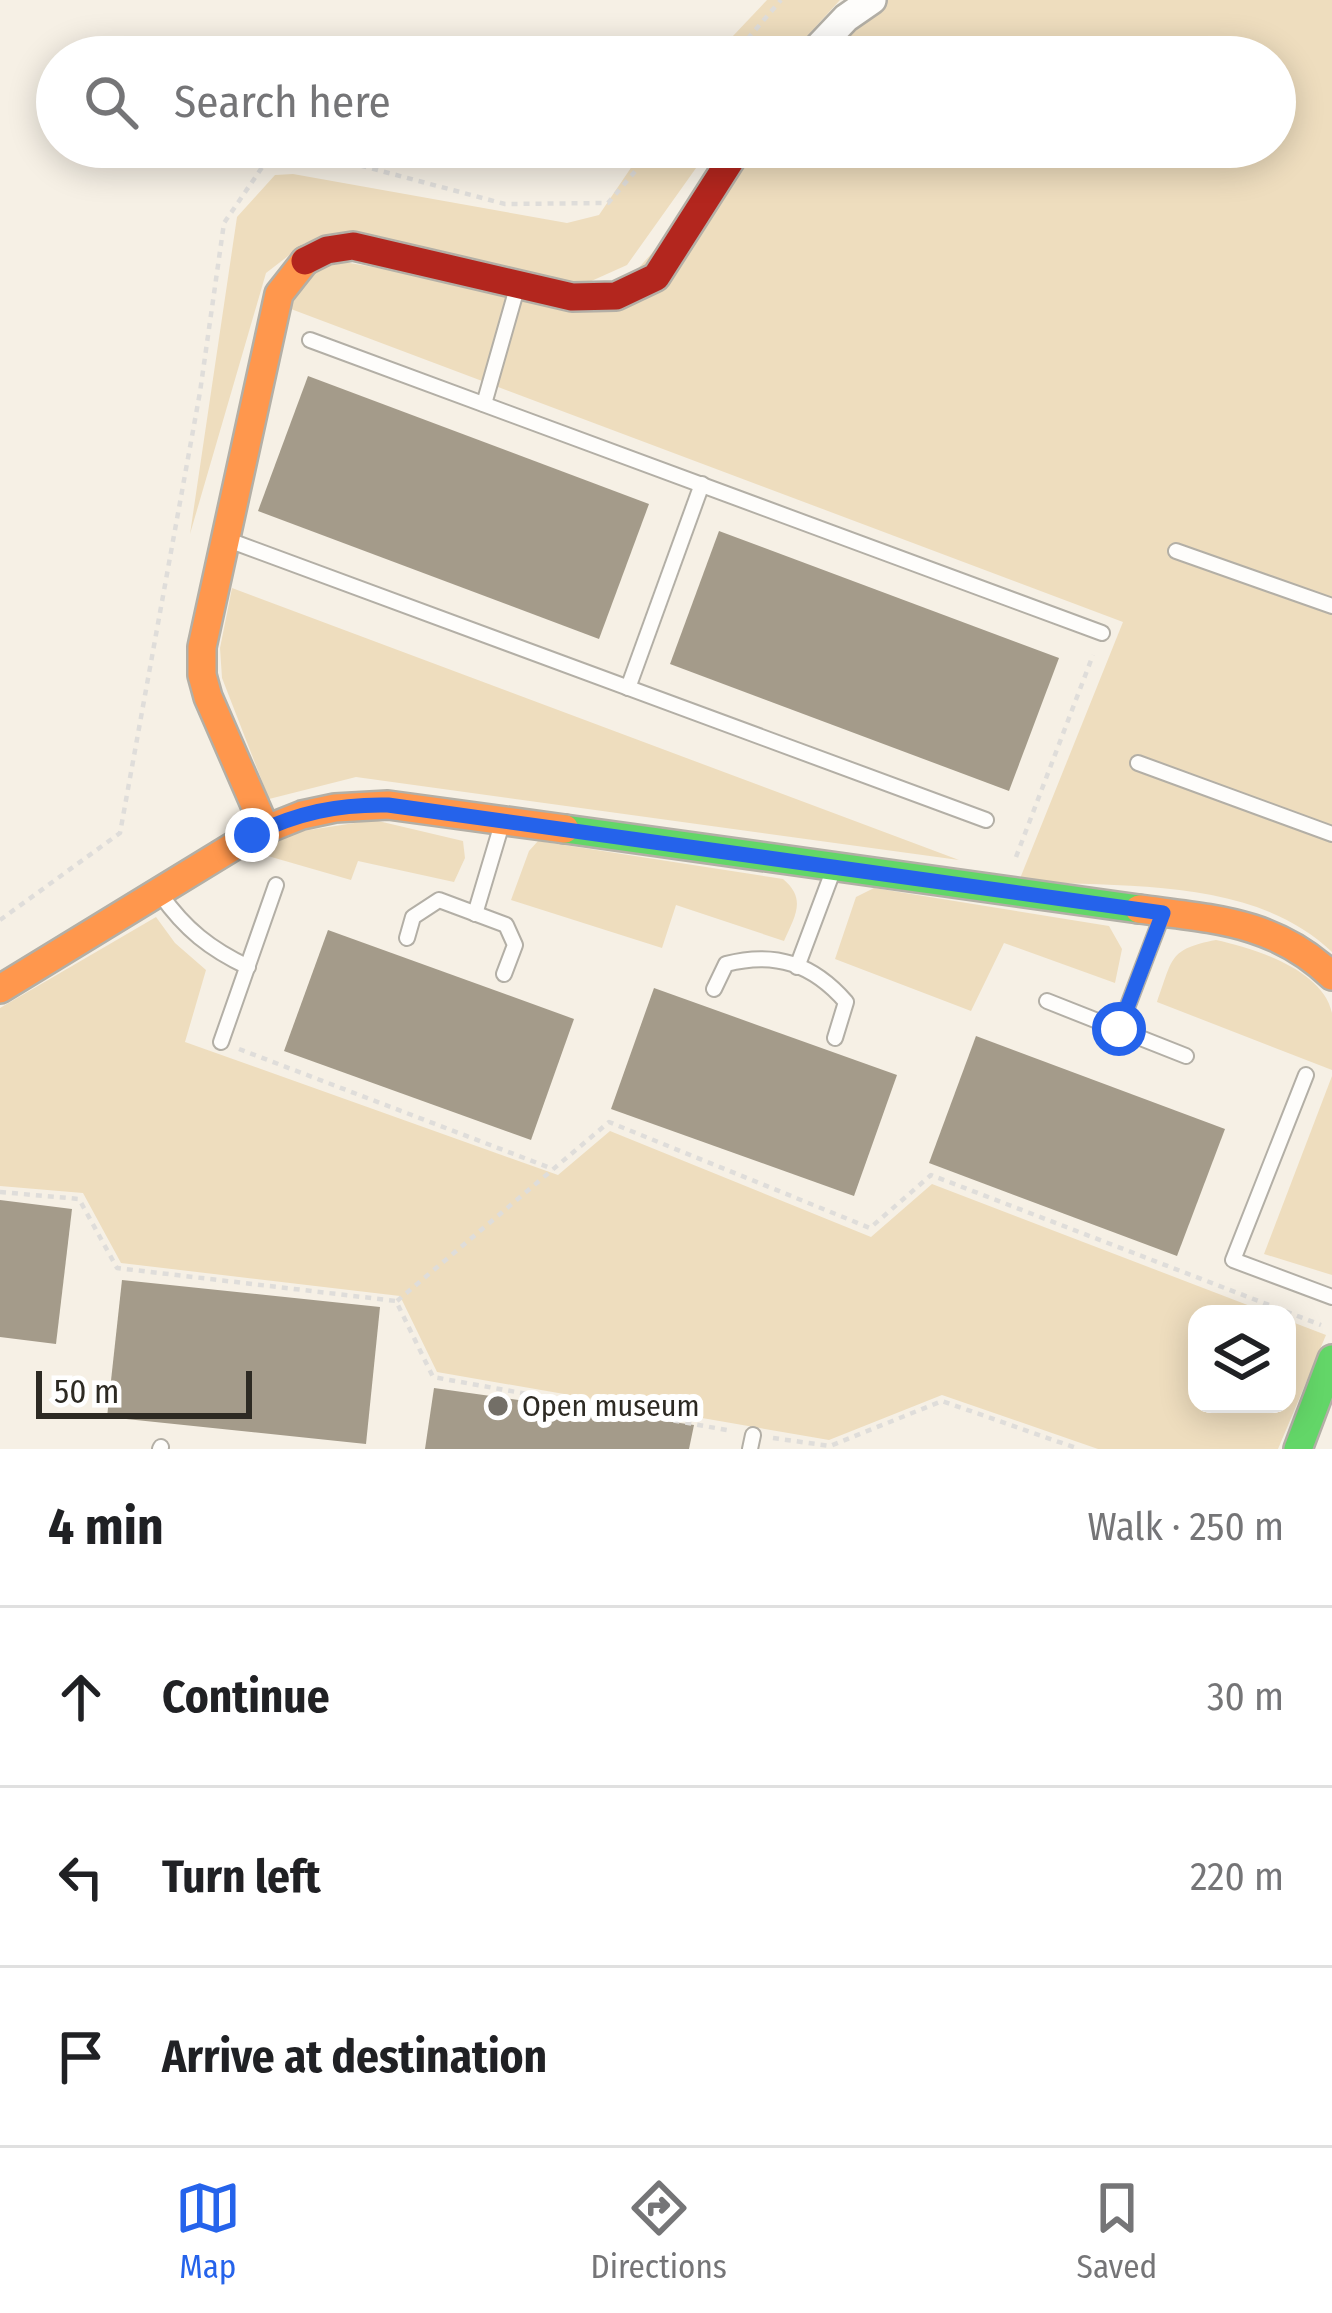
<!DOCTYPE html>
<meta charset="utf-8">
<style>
body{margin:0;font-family:"Fira Sans Condensed",sans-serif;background:#f6f6f6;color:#202124}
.controls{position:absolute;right:36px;bottom:36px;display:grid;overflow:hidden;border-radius:24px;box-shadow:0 6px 30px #0003}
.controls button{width:108px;height:108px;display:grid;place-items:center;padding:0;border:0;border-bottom:3px solid #e0e0e0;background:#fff;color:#202124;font:60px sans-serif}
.scale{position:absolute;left:36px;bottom:30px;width:216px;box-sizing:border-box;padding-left:12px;border:6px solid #2d2a23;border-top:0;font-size:33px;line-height:42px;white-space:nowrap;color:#2d2a23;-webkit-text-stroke:9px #fff;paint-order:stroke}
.stop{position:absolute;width:36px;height:36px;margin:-27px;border:9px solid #2563eb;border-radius:50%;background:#fff}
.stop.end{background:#2563eb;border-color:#fff;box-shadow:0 3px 12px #0008}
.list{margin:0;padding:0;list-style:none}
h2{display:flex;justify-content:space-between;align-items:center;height:156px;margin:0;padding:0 48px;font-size:51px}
h2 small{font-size:39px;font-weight:400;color:#757577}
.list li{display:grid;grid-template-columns:78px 1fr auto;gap:36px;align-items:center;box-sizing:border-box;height:180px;padding:0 48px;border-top:3px solid #e0e0e0}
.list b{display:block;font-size:45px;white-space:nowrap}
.list em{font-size:39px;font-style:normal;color:#757577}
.icon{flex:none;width:66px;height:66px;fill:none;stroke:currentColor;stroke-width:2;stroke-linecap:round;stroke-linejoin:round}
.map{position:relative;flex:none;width:1332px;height:1449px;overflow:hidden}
.search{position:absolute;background:#fff;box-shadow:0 6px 30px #0003;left:36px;right:36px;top:36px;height:132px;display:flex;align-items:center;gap:30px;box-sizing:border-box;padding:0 42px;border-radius:66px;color:#757577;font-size:45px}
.sheet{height:696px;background:#fff}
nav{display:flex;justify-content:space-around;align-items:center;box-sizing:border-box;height:168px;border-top:3px solid #e0e0e0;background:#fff;font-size:33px;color:#757577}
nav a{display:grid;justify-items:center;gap:6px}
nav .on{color:#2563eb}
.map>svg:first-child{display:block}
</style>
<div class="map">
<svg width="1332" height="1449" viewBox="0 0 1332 1449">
<rect width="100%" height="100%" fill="#f6f0e5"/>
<!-- green -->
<g fill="#eeddbe">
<path d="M767 0H840L788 57H713Z"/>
<path d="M888 0H1332V952C1253 876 1122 888 1019 881L1123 622 283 306 322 258 602 308 749 147H1275V57H821Z"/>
<path d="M645 147H711L627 265 578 287 305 243 266 273 190 534 237 217 275 175 293 174 567 223 599 215Z"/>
<path d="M232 588 959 860 356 777 269 799 222 678 220 648Z"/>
<path d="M374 820 463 841 465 858 454 882 358 861 351 880 254 852 290 833Z"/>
<path d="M538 841 783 879C807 899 795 916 784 941L676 905 662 948 511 900 529 851Z"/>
<path d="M874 888 1109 926 1122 949 1115 983 1004 943 971 1011 835 959 856 897Z"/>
<path d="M156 917 175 943 206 970 185 1042 558 1175 610 1131 871 1237 932 1184 1271 1314H1197V1404H1287V1320L1326 1335 1278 1449H1098L942 1395 829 1440 437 1372 400 1296 121 1263 83 1193 0 1186V1008Z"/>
<path d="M1216 940C1253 948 1323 969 1332 1013 1332 1030 1332 1053 1332 1070L1157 1002C1173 959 1168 949 1216 940Z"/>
<path d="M1332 1076V1275L1264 1254Z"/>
</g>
<!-- building -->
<g fill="#a49b8a">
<path d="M308 376 649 504 599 639 258 511Z"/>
<path d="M719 531 1059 658 1009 791 670 664Z"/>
<path d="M328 930 574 1019 531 1140 284 1051Z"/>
<path d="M654 988 897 1075 854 1196 611 1109Z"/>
<path d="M976 1036 1225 1129 1177 1256 929 1163Z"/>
<path d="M0 1200 72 1209 56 1344 0 1337Z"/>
<path d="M122 1280 380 1307 366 1444 107 1417Z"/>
<path d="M434 1388 694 1425 689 1449H425Z"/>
</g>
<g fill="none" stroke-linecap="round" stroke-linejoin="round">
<defs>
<g id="lane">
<path d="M310 340 1102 633"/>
<path d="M484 404 517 288"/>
<path d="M231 541 986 820"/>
<path d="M1176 551 1332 606"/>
<path d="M628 688 702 484"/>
<path d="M1138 763 1332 834"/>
<path d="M161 895C185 929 210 949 248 967"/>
<path d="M475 914 501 827"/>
<path d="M407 938 413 917 439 900 506 925 515 945 504 974"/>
<path d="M797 967 833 871"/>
<path d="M714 989 726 964C775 951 813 964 846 1002L835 1038"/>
<path d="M1047 1001 1186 1056"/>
<path d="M1119 1029 1162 916"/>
<path d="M221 1042 276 885"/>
<path d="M1306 1075 1233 1260 1332 1297"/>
<path d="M160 1449 161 1447"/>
<path d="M750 1449 753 1435"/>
</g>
<path id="street" d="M809 57 846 18 872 0"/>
<g id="fast">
<path d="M565 829 1139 909"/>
<path d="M1298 1449 1332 1359"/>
</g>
<g id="slow">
<path d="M265 828 208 697 202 675V647L279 294 305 261"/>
<path d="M1139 909C1213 919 1275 921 1332 976"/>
<path d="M0 989 252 835 302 815 335 808 388 805 565 829"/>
</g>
<path id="jam" d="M305 261 327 250 353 246 572 297 616 296 656 277 739 147"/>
</defs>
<!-- lane casing -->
<use href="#lane" stroke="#b3afa6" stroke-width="18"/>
<!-- street casing -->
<use href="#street" stroke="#b3afa6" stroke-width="32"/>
<!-- fast casing -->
<use href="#fast" stroke="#b3afa6" stroke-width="32"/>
<!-- slow casing -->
<use href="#slow" stroke="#b3afa6" stroke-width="32"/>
<!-- jam casing -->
<use href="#jam" stroke="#b3afa6" stroke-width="32"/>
<!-- path -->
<g stroke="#dfddda" stroke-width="4.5" stroke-dasharray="6 6" stroke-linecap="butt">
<path d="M732 57 781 0"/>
<path d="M291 147 505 204 608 203 656 147"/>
<path d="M1016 857 1093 655"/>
<path d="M0 920 120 833 200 392 224 223 276 147"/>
<path d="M239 1049 553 1169"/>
<path d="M0 1192 79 1199 117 1268 396 1301 433 1377 732 1431"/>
<path d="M397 1301 609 1122 870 1228 931 1175 1321 1325"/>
<path d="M773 1438 830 1446 942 1401 1079 1449"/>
</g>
<!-- lane -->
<use href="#lane" stroke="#fefdfb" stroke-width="14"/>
<!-- street -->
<use href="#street" stroke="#fefdfb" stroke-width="27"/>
<!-- fast -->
<use href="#fast" stroke="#63d668" stroke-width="27"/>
<!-- slow -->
<use href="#slow" stroke="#ff974d" stroke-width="27"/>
<!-- jam -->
<use href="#jam" stroke="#b3261e" stroke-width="27"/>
</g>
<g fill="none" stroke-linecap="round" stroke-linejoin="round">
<!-- route -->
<path stroke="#2563eb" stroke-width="15" d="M252 835C297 813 338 804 388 805L1163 913 1119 1029"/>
</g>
<!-- markers -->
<circle fill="#736f67" stroke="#fff" stroke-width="4.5" cx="498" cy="1406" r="12"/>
<g text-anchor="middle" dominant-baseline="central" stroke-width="12" stroke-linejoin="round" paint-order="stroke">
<!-- poi labels -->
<g font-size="30" fill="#2d2a23" stroke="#fff" text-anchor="start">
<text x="522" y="1406">Open museum</text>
</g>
</g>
</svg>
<div class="controls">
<button><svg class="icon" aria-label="layers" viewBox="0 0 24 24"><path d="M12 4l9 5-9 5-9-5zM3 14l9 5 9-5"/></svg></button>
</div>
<div class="scale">50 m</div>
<div class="stop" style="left:1119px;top:1029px"></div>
<div class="stop end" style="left:252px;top:835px"></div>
<div class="search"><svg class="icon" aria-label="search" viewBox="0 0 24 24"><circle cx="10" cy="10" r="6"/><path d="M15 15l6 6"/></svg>Search here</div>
</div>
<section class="sheet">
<h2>4 min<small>Walk · 250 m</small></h2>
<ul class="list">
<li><svg class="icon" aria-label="ahead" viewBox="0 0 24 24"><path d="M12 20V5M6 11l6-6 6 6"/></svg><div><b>Continue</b></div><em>30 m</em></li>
<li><svg class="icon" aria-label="left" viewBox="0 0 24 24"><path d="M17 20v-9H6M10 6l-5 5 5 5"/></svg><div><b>Turn left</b></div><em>220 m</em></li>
<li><svg class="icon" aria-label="arrive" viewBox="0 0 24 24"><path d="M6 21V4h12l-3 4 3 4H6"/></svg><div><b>Arrive at destination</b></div></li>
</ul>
</section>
<nav>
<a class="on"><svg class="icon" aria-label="map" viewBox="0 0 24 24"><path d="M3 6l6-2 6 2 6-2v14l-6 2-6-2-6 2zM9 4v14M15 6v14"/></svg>Map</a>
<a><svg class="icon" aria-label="directions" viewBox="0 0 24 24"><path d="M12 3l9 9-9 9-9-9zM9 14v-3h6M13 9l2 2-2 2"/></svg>Directions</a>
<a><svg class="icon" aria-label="saved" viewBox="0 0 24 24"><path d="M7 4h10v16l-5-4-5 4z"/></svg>Saved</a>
</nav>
